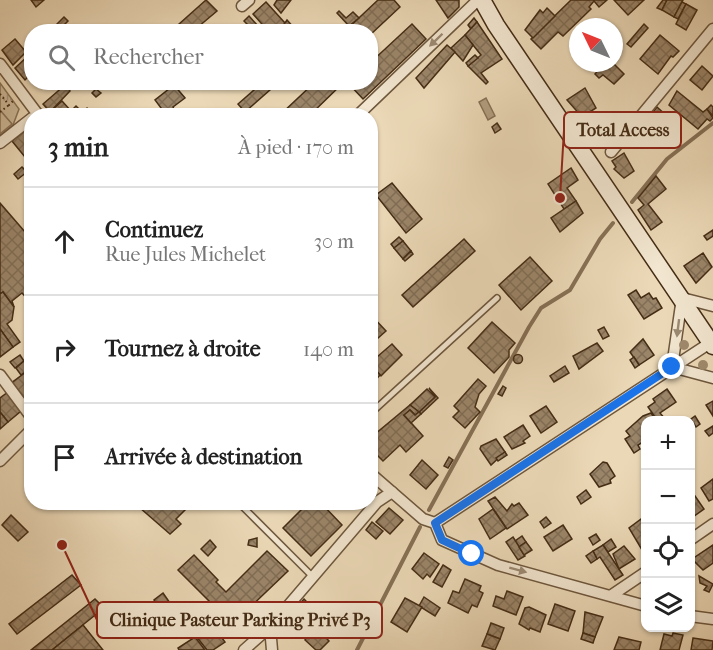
<!DOCTYPE html>
<html lang="fr">
<meta charset="utf-8">
<style>
body{margin:0;font-family:"IM FELL French Canon",serif;background:#f6f6f6;color:#222}
.controls{position:absolute;right:18px;bottom:18px;display:grid;overflow:hidden;border-radius:12px;box-shadow:0 2px 4px #0004}
.controls button{width:54px;height:54px;display:grid;place-items:center;padding:0;border:0;border-bottom:2px solid #e0e0e0;background:#fff;color:#222;font:30px sans-serif}
.compass{position:absolute;left:569px;top:18px;width:54px;height:54px;border-radius:50%;background:#fff;box-shadow:0 2px 4px #0004;rotate:313deg}
.stop{position:absolute;width:18px;height:18px;margin:-14px;border:4px solid #1a73e8;border-radius:50%;background:#fff}
.stop.end{background:#1a73e8;border-color:#fff;box-shadow:0 2px 6px #0008}
.list{margin:0;padding:0;list-style:none}
h2{display:flex;justify-content:space-between;align-items:center;height:78px;margin:0;padding:0 24px;font-size:26px}
h2 small{font-size:20px;font-weight:400;color:#767676}
.list li{display:grid;grid-template-columns:39px 1fr auto;gap:18px;align-items:center;box-sizing:border-box;height:108px;padding:0 24px;border-top:2px solid #e0e0e0}
.list b{display:block;font-size:22px;white-space:nowrap}
.list p{margin:0;font-size:20px;white-space:nowrap;color:#767676}
.list em{font-size:20px;font-style:normal;color:#767676}
.icon{flex:none;width:33px;height:33px;fill:none;stroke:currentColor;stroke-width:2;stroke-linecap:round;stroke-linejoin:round}
.map{position:relative;flex:none;width:713px;height:650px;overflow:hidden}
.search{position:absolute;background:#fff;box-shadow:0 2px 4px #0004;left:24px;top:24px;width:354px;height:66px;display:flex;align-items:center;gap:15px;box-sizing:border-box;padding:0 21px;border-radius:24px;color:#767676;font-size:22px}
.panel{position:absolute;background:#fff;box-shadow:0 2px 4px #0004;left:24px;top:108px;width:354px;height:402px;border-radius:24px}
.map>svg:first-child{display:block}
</style>
<div class="map">
<svg width="713" height="650" viewBox="0 0 713 650">
<defs>
<pattern id="park-tufts" width="24" height="20" patternUnits="userSpaceOnUse" patternTransform="scale(1.5)"><rect width="24" height="20" fill="#cfbb9b"/><path d="M3 7l-1-3M5 7V3M7 7l1-3M15 17l-1-3M17 17v-4M19 17l1-3" fill="none" stroke="#aa987d"/></pattern>
<pattern id="water-ripples" width="26" height="14" patternUnits="userSpaceOnUse" patternTransform="scale(1.5)"><rect width="26" height="14" fill="#b29e7f"/><path d="M2 4q2-2 4 0t4 0M15 11q2-2 4 0t4 0" fill="none" stroke="#928167"/></pattern>
<pattern id="building-cross-hatch" width="8" height="8" patternUnits="userSpaceOnUse" patternTransform="scale(1.5)"><rect width="8" height="8" fill="#9b8569"/><path d="M0 0l8 8M0 8l8-8" fill="none" stroke="#806d55"/></pattern>
</defs>
<rect width="100%" height="100%" fill="#ebd8b6"/>
<filter id="stains"><feTurbulence type="fractalNoise" baseFrequency=".00333" numOctaves="4"/><feColorMatrix values="0 0 0 0 .2 0 0 0 0 .09 0 0 0 0 .02 0 0 0 .5 -.17"/></filter>
<radialGradient id="worn" r=".72"><stop offset=".6" stop-color="#630" stop-opacity="0"/><stop offset="1" stop-color="#630" stop-opacity=".3"/></radialGradient>
<!-- park -->
<path fill="url(#park-tufts)" stroke="#8a7458" stroke-width="1.5" d="M0 83 19 109 13 125 0 136Z"/>
<!-- garden -->
<path fill="#cfbb9b" stroke="#8a7458" stroke-width="1.5" d="M0 110 12 124 0 134Z"/>
<!-- water -->
<path fill="url(#water-ripples)" stroke="#867055" stroke-width="1.5" d="M486 98 495 116 488 120 479 102Z"/>
<g fill="none" stroke-linecap="round" stroke-linejoin="round">
<!-- stream -->
<g stroke="#867055" stroke-width="4">
<path d="M632 202 667 159 713 123"/>
<path d="M429 510 529 327 541 308 570 290 600 239 613 223"/>
<path d="M357 650 420 527"/>
</g>
</g>
<!-- building -->
<g fill="url(#building-cross-hatch)" stroke="#442c15" stroke-width="1.5">
<path d="M31 0H44L36 7Z"/>
<path d="M206 0 217 11 192 32H186L179 24Z"/>
<path d="M277 0H291L281 13 274 5Z"/>
<path d="M378 0H394L400 7 370 35V32H344Z"/>
<path d="M436 0H459V7L448 18Z"/>
<path d="M571 0H607L599 7 594 1 589 7 591 9 563 36 558 32 541 49 531 39Z"/>
<path d="M614 0H644L628 15Z"/>
<path d="M663 0H667L662 10 657 8Z"/>
<path d="M667 0H683L674 17 662 10Z"/>
<path d="M266 2 285 23 287 20 295 29 292 32 284 24 276 32H269L253 14Z"/>
<path d="M682 2 686 4 678 19 674 17Z"/>
<path d="M686 4 697 10 686 30 676 24Z"/>
<path d="M547 8 555 16 533 38 525 30 540 10 543 13Z"/>
<path d="M339 11 346 18 353 12 359 18 349 26 337 13Z"/>
<path d="M249 16 258 26 253 30 244 21Z"/>
<path d="M64 17 68 21 65 24 70 28 67 32H49Z"/>
<path d="M474 18 477 22 471 29 468 25Z"/>
<path d="M477 22 502 59 481 73 488 82 486 84 468 66 481 55 465 35Z"/>
<path d="M412 24 426 39 363 99 347 82H370V63Z"/>
<path d="M644 24 648 28 631 47 627 44Z"/>
<path d="M465 35 473 45 463 61 451 48Z"/>
<path d="M660 35 679 51 673 57 671 56 658 74 640 59Z"/>
<path d="M15 39 26 52 13 65 2 50Z"/>
<path d="M447 45 455 52 424 88 416 78Z"/>
<path d="M29 55 32 73 25 80 15 68Z"/>
<path d="M475 55 478 58 468 66 466 63Z"/>
<path d="M605 63 610 66 613 63 624 74 614 84 603 75 599 78 595 74Z"/>
<path d="M702 66 713 76 702 90 690 80Z"/>
<path d="M263 82H279L245 112 238 104Z"/>
<path d="M315 82H344L309 116H283L281 114Z"/>
<path d="M65 85 70 91 50 112 43 104Z"/>
<path d="M174 85 185 98 173 107 175 111 167 116 155 100Z"/>
<path d="M585 88 596 108 582 117 567 100Z"/>
<path d="M96 89 101 93 96 97 92 93Z"/>
<path d="M677 91 703 112 707 109 713 118 710 121 707 119 698 129 669 105Z"/>
<path d="M62 101 71 111 76 106 81 111 75 116H52L50 112Z"/>
<path d="M711 105 713 107V116L707 109Z"/>
<path d="M657 107 668 117 660 127 665 133 660 139 648 129 650 125 646 121Z"/>
<path d="M87 108 93 116 81 113Z"/>
<path d="M497 123 501 129 495 133 492 127Z"/>
<path d="M29 127 32 131V152L25 157 12 141Z"/>
<path d="M624 153 634 171 624 178 614 169 616 167 612 161Z"/>
<path d="M22 167 27 172 18 179 14 174Z"/>
<path d="M571 168 578 180 567 188 576 201 564 209 548 184Z"/>
<path d="M656 176 666 189 648 204 662 222 651 230 638 210 644 205 638 198Z"/>
<path d="M392 183 422 219 406 233 376 195Z"/>
<path d="M576 201 583 213 560 232 551 218Z"/>
<path d="M0 203 32 240V248L26 253 32 256V304L22 293 12 301 14 307 3 292 0 294Z"/>
<path d="M713 230V236L707 240 704 236Z"/>
<path d="M399 237 403 241 394 248 391 244Z"/>
<path d="M464 239 475 251 413 307 402 295Z"/>
<path d="M403 241 411 251 403 259 394 248Z"/>
<path d="M411 251 413 254 405 261 403 259Z"/>
<path d="M703 253 712 267 696 283 684 266Z"/>
<path d="M530 257 552 281 521 310 499 285Z"/>
<path d="M636 290 641 298 649 293 653 299 656 298 662 308 644 319 628 295Z"/>
<path d="M3 292 14 307 12 320 7 324 20 342 13 347 0 329V294Z"/>
<path d="M370 314 386 331 370 345Z"/>
<path d="M492 322 515 343 509 350V357L494 373 468 348Z"/>
<path d="M604 327 609 336 603 339 598 330Z"/>
<path d="M0 329 13 347 0 357Z"/>
<path d="M643 339 654 355 639 365 630 352Z"/>
<path d="M597 343 603 351 579 369 573 356Z"/>
<path d="M392 344 402 355 381 376 370 363Z"/>
<circle cx="518" cy="359" r="4.5"/>
<path d="M20 355 24 361 15 368 10 362Z"/>
<path d="M634 357 639 365 635 368 630 360Z"/>
<path d="M24 361 30 369 21 375 16 368Z"/>
<path d="M370 364 380 375 370 386Z"/>
<path d="M565 366 569 373 554 382 550 376Z"/>
<path d="M30 369 32 396 23 402 10 384Z"/>
<path d="M478 379 486 386 479 394 475 407 480 412 465 428 453 417 459 411 454 406Z"/>
<path d="M503 386 506 388 502 396 498 394Z"/>
<path d="M429 388 438 398 421 414 419 412 435 397Z"/>
<path d="M427 389 435 397 419 412 410 405Z"/>
<path d="M667 389 676 402 660 413 666 420H657L648 407 655 402 653 399Z"/>
<path d="M8 392 21 411 8 422 0 412V398Z"/>
<path d="M713 401V416L706 405Z"/>
<path d="M410 405 419 412 415 415 410 410 404 415 423 436 406 452 400 445 383 461 370 448V443L376 438 374 435Z"/>
<path d="M546 406 557 422 541 433 530 416Z"/>
<path d="M410 410 415 415 419 412 421 414 411 423 404 415Z"/>
<path d="M0 412 8 422 0 429Z"/>
<path d="M651 413 656 420H646V440L638 445 640 449 634 453 625 439 630 436 626 431 643 416Z"/>
<path d="M695 416 700 424 696 427 691 419Z"/>
<path d="M523 425 530 436 523 441 525 443 512 449 504 437Z"/>
<path d="M713 426V433L709 436 705 431Z"/>
<path d="M496 439 505 452 491 465 480 449 481 446Z"/>
<path d="M505 452 507 455 498 461 496 458Z"/>
<path d="M449 457 453 460 448 468 444 466Z"/>
<path d="M422 460 438 475 426 489 410 475Z"/>
<path d="M603 462 607 463 615 476 610 480 611 483 599 487 590 474Z"/>
<path d="M713 479V499L709 501 701 488Z"/>
<path d="M586 490 591 497 581 504 577 497Z"/>
<path d="M695 496 704 509 690 519V499Z"/>
<path d="M495 497 507 511 512 504 514 506 519 503 528 515 507 529 488 501Z"/>
<path d="M145 502H188L190 505 176 519 181 524 170 534 140 508Z"/>
<path d="M309 502H320L342 525 311 556 283 528Z"/>
<path d="M389 508 403 520 390 534 376 522Z"/>
<path d="M493 509 506 528 490 539 479 519Z"/>
<path d="M11 515 28 532 18 541 2 525Z"/>
<path d="M546 517 551 523 544 528 540 522Z"/>
<path d="M641 519 646 526V547L642 550 629 528Z"/>
<path d="M372 522 383 531 376 539 366 530Z"/>
<path d="M563 525 572 539 553 551 544 537Z"/>
<path d="M596 534 600 540 593 545 589 538Z"/>
<path d="M522 536 526 542 519 547 515 541Z"/>
<path d="M513 537 525 556 518 560 506 542Z"/>
<path d="M257 538V547L248 545 249 540Z"/>
<path d="M611 539 616 547 608 552 603 545Z"/>
<path d="M210 540 216 547 208 556 201 549Z"/>
<path d="M526 542 532 550 524 555 519 547Z"/>
<path d="M603 545 623 575 615 580 600 557 597 559 593 551Z"/>
<path d="M713 545V563L703 570 692 559Z"/>
<path d="M624 546 635 559 619 569 613 554Z"/>
<path d="M267 551 288 571 245 612 254 622 238 638 212 612 216 608 178 570 194 555 218 580 216 582 226 592Z"/>
<path d="M593 551 597 559 591 563 586 556Z"/>
<path d="M424 553 439 564 430 577 427 574 423 579 412 569Z"/>
<path d="M443 565 451 570 442 587 433 582Z"/>
<path d="M690 571 693 576 694 595H690Z"/>
<path d="M72 575 81 585 17 634 9 624Z"/>
<path d="M699 576 713 584 709 592 704 590 707 586 700 583Z"/>
<path d="M465 579 481 586 479 591 483 593 477 607 472 605 468 613 448 603 453 591 459 593Z"/>
<path d="M507 591 523 597 516 615 493 606 496 596 504 599Z"/>
<path d="M163 593 170 603 160 610 154 600Z"/>
<path d="M424 597 440 608 435 616 419 606Z"/>
<path d="M405 598 422 607 407 632 391 622Z"/>
<path d="M95 599 104 608 84 624 52 650H31Z"/>
<path d="M304 599 324 620 317 628 296 608Z"/>
<path d="M555 604 575 611 568 631 548 624Z"/>
<path d="M529 607 546 615 540 632 530 628 529 630 519 624 525 608Z"/>
<path d="M585 612 603 617 595 637 583 633Z"/>
<path d="M211 623 225 642 213 650H207L196 636 199 635 201 638 206 634 202 630Z"/>
<path d="M491 623 504 628 500 639 487 634Z"/>
<path d="M83 625 103 650H52Z"/>
<path d="M315 626 329 641 320 650H316L305 640Z"/>
<path d="M583 633 595 637 593 643 581 639Z"/>
<path d="M673 633 683 635 679 650H660L664 634 672 636Z"/>
<path d="M487 634 500 639 495 650 482 646Z"/>
<path d="M195 637 205 650H179L178 648Z"/>
<path d="M619 637 641 642 639 650H614Z"/>
<path d="M693 638 713 641 712 650H691Z"/>
</g>
<g fill="none" stroke-linecap="round" stroke-linejoin="round">
<defs>
<g id="lane">
<path d="M370 414 497 298"/>
<path d="M238 502 313 577"/>
</g>
<g id="street">
<path d="M242 6 249 0"/>
<path d="M0 64 39 116"/>
<path d="M357 116 478 0"/>
<path d="M0 143 32 118"/>
<path d="M611 152 713 29"/>
<path d="M713 306 682 298 672 367 713 378"/>
<path d="M0 375 32 418"/>
<path d="M0 461 32 429"/>
<path d="M370 473 423 519 435 523 442 540 498 565 646 606"/>
<path d="M435 523 713 341"/>
<path d="M690 540 713 524"/>
<path d="M612 595 646 572"/>
<path d="M690 616 713 619"/>
<path d="M270 627 272 650"/>
<path d="M244 650 270 627 377 502 392 492"/>
</g>
<path id="secondary" d="M482 0 496 25 713 346"/>
</defs>
<!-- lane casing -->
<use href="#lane" stroke="#6e573d" stroke-width="8"/>
<!-- street casing -->
<use href="#street" stroke="#6e573d" stroke-width="13"/>
<!-- secondary casing -->
<use href="#secondary" stroke="#442c15" stroke-width="19"/>
<!-- path -->
<g stroke="#442c15" stroke-width="2" stroke-dasharray="1.5 3" stroke-linecap="butt">
<path d="M0 94 9 105 13 101"/>
<path d="M0 112 9 105"/>
</g>
<!-- lane -->
<use href="#lane" stroke="#f2e6d0" stroke-width="5"/>
<!-- street -->
<use href="#street" stroke="#f2e6d0" stroke-width="10"/>
<!-- secondary -->
<use href="#secondary" stroke="#f2e6d0" stroke-width="16"/>
</g>
<!-- trees -->
<g fill="#9f896c">
<circle cx="684" cy="345" r="5"/>
<circle cx="703" cy="365" r="5"/>
</g>
<!-- one-way arrows -->
<defs><path id="oneway-solid" d="M-6-.8H1V-3.2L6.5 0L1 3.2V.8H-6Z" transform="scale(1.5)"/></defs>
<g fill="#9b8972">
<use href="#oneway-solid" transform="translate(436 40) rotate(136)"/>
<use href="#oneway-solid" transform="translate(678 328) rotate(97)"/>
<use href="#oneway-solid" transform="translate(518 570) rotate(15)"/>
</g>
<g fill="none" stroke-linecap="round" stroke-linejoin="round">
<!-- route -->
<path stroke="#1a73e8" stroke-width="8" d="M472 554 442 540 435 523 672 367"/>
</g>
<!-- callouts -->
<path fill="none" stroke="#8f2418" stroke-width="2" d="M560 198L564 130M62 545L97 620"/>
<g fill="#8f2418" stroke="#f2e6d0" stroke-width="2">
<circle cx="560" cy="198" r="6"/>
<circle cx="62" cy="545" r="6"/>
</g>
<g fill="#f2e6d0" stroke="#8f2418" stroke-width="2">
<rect x="564" y="112" width="117" height="36" rx="6"/>
<rect x="97" y="602" width="285" height="36" rx="6"/>
</g>
<g font-size="18" text-anchor="middle" font-weight="bold" fill="#442c15">
<text x="623" y="136">Total Access</text>
<text x="240" y="626">Clinique Pasteur Parking Privé P3</text>
</g>
<rect width="100%" height="100%" filter="url(#stains)"/>
<rect width="100%" height="100%" fill="url(#worn)"/>
</svg>
<div class="controls">
<button>+</button>
<button>−</button>
<button><svg class="icon" aria-label="locate" viewBox="0 0 24 24"><circle cx="12" cy="12" r="6"/><path d="M12 2v4M12 18v4M2 12h4M18 12h4"/></svg></button>
<button><svg class="icon" aria-label="layers" viewBox="0 0 24 24"><path d="M12 4l9 5-9 5-9-5zM3 14l9 5 9-5"/></svg></button>
</div>
<svg class="compass" viewBox="-18 -18 36 36"><path d="M0-13l5 13h-10z" fill="#e53935"/><path d="M0 13l5-13h-10z" fill="#767676"/></svg>
<div class="stop" style="left:472px;top:554px"></div>
<div class="stop end" style="left:672px;top:367px"></div>
<div class="search"><svg class="icon" aria-label="search" viewBox="0 0 24 24"><circle cx="10" cy="10" r="6"/><path d="M15 15l6 6"/></svg>Rechercher</div>
<section class="panel">
<h2>3 min<small>À pied · 170 m</small></h2>
<ul class="list">
<li><svg class="icon" aria-label="ahead" viewBox="0 0 24 24"><path d="M12 20V5M6 11l6-6 6 6"/></svg><div><b>Continuez</b><p>Rue Jules Michelet</p></div><em>30 m</em></li>
<li><svg class="icon" aria-label="right" viewBox="0 0 24 24"><path d="M7 20v-9h11M14 6l5 5-5 5"/></svg><div><b>Tournez à droite</b></div><em>140 m</em></li>
<li><svg class="icon" aria-label="arrive" viewBox="0 0 24 24"><path d="M6 21V4h12l-3 4 3 4H6"/></svg><div><b>Arrivée à destination</b></div></li>
</ul>
</section>
</div>
